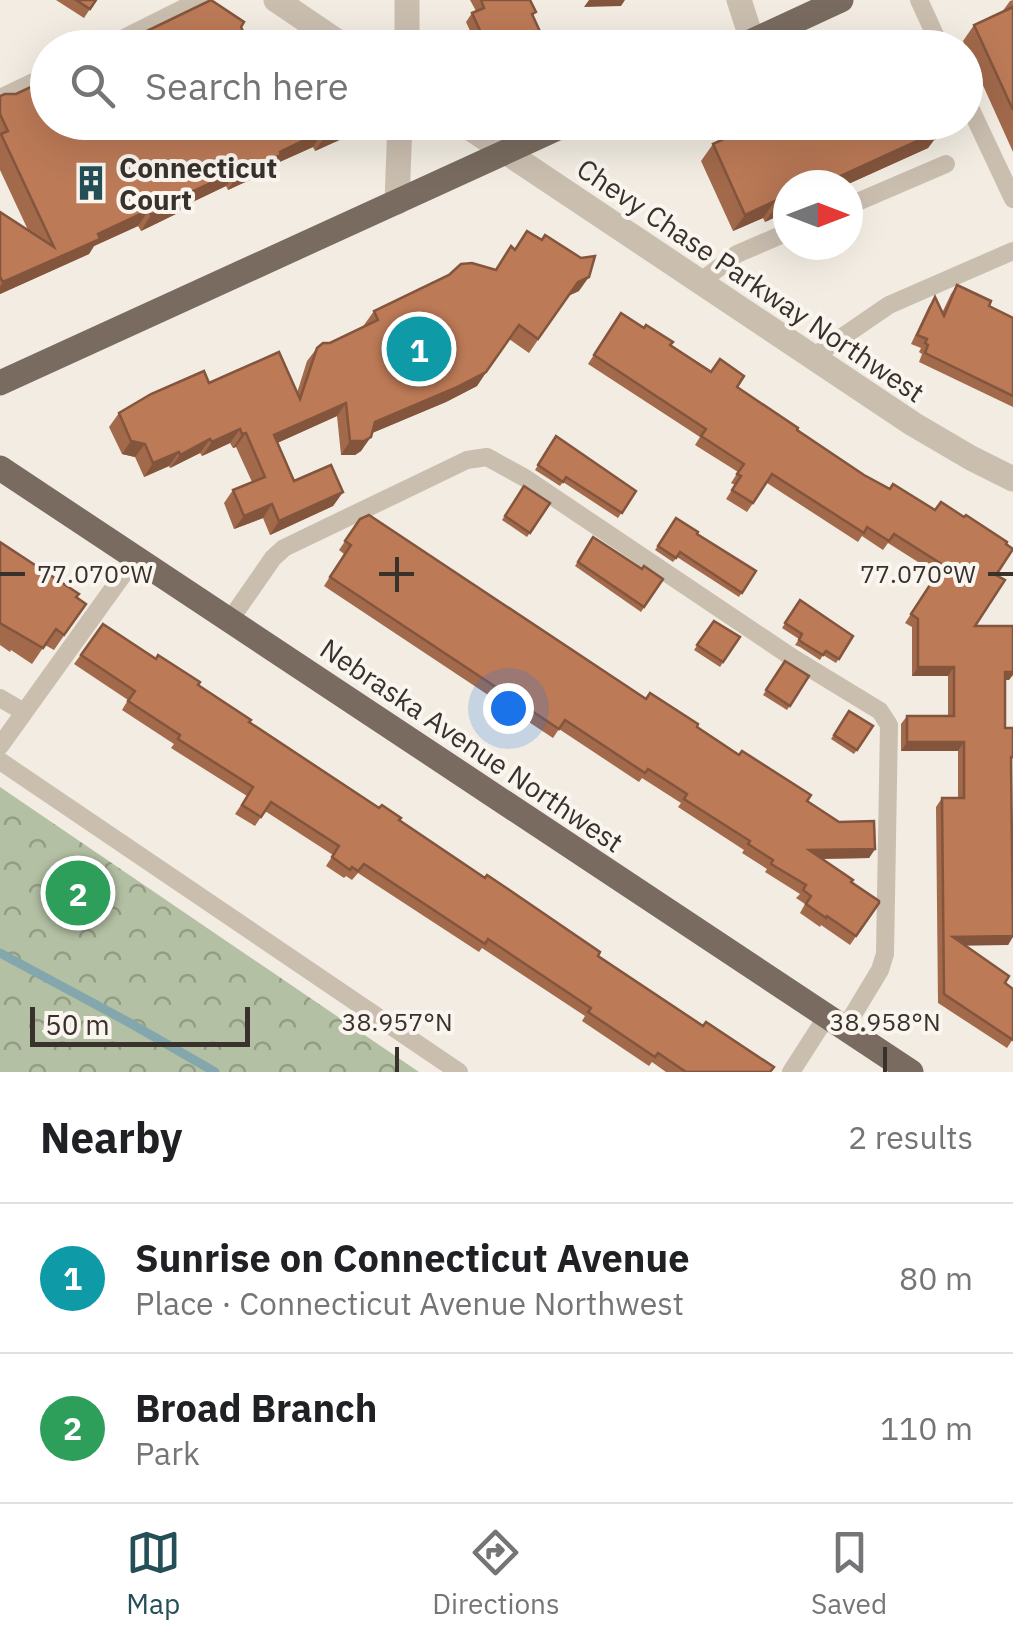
<!DOCTYPE html>
<meta charset="utf-8">
<style>
body{margin:0;font-family:"IBM Plex Sans",sans-serif;background:#f6f6f6;color:#202124}
.compass{position:absolute;left:773px;top:170px;width:90px;height:90px;border-radius:50%;background:#fff;box-shadow:0 10px 40px #0002;rotate:90deg}
.scale{position:absolute;left:30px;bottom:25px;width:220px;box-sizing:border-box;padding-left:10px;border:5px solid #39322c;border-top:0;font-size:28px;line-height:35px;white-space:nowrap;color:#39322c;-webkit-text-stroke:8px #faf6ef;paint-order:stroke}
.you{position:absolute;left:508px;top:708px;width:35px;height:35px;margin:-25px;border:8px solid #fff;border-radius:50%;background:#1a73e8;box-shadow:0 0 0 15px #1a73e833}
.badge{display:grid;place-items:center;width:65px;height:65px;border-radius:50%;background:#254f57;color:#fff;font-size:32px;font-weight:700}
.pin{position:absolute;translate:-50% -50%;border:5px solid #fff;box-shadow:0 2px 10px #0006}
.list{margin:0;padding:0;list-style:none}
h2{display:flex;justify-content:space-between;align-items:center;height:130px;margin:0;padding:0 40px;font-size:42px}
h2 small{font-size:32px;font-weight:400;color:#757577}
.list li{display:grid;grid-template-columns:65px 1fr auto;gap:30px;align-items:center;box-sizing:border-box;height:150px;padding:0 40px;border-top:2px solid #e0e0e0}
.list b{display:block;font-size:38px;white-space:nowrap}
.list p{margin:0;font-size:32px;white-space:nowrap;color:#757577}
.list em{font-size:32px;font-style:normal;color:#757577}
.icon{flex:none;width:55px;height:55px;fill:none;stroke:currentColor;stroke-width:2;stroke-linecap:round;stroke-linejoin:round}
.map{position:relative;flex:none;width:1013px;height:1072px;overflow:hidden}
.search{position:absolute;background:#fff;box-shadow:0 10px 40px #0002;left:30px;right:30px;top:30px;height:110px;display:flex;align-items:center;gap:25px;box-sizing:border-box;padding:0 35px;border-radius:55px;color:#757577;font-size:38px}
.sheet{height:430px;background:#fff}
nav{display:flex;justify-content:space-around;align-items:center;box-sizing:border-box;height:140px;border-top:2px solid #e0e0e0;background:#fff;font-size:28px;color:#757577}
nav a{display:grid;justify-items:center;gap:5px}
nav .on{color:#254f57}
.map>svg:first-child{display:block}
</style>
<div class="map">
<svg width="1013" height="1072" viewBox="0 0 1013 1072">
<defs>
<pattern id="park-crowns" width="20" height="18" patternUnits="userSpaceOnUse" patternTransform="scale(2.5)"><rect width="20" height="18" fill="#b3c0a3"/><path d="M2 6a3 3 0 1 1 6 0M12 15a3 3 0 1 1 6 0" fill="none" stroke="#939d85"/></pattern>
</defs>
<rect width="100%" height="100%" fill="#f2ece2"/>
<!-- park -->
<path fill="url(#park-crowns)" d="M0 787 419 1072H0Z"/>
<g fill="none" stroke-linecap="round" stroke-linejoin="round">
<!-- stream -->
<path stroke="#84a7ad" stroke-width="9" d="M0 953 130 1023 215 1072"/>
<!-- lane -->
<g stroke="#cabeaf" stroke-width="18">
<path d="M919 0 941 48"/>
<path d="M104 48 200 0"/>
<path d="M0 98 48 75"/>
<path d="M966 99 1013 199"/>
<path d="M848 206 946 164"/>
<path d="M700 282 737 254 788 232"/>
<path d="M813 357 889 305 1013 251"/>
<path d="M230 620 273 558 284 548 467 460 487 457 525 478 793 658 880 711 889 725 885 954 880 970 845 1028"/>
<path d="M0 698 24 712"/>
<path d="M0 746 135 558"/>
<path d="M0 761 459 1072"/>
<path d="M791 1072 827 1016"/>
</g>
<!-- street -->
<g stroke="#cabeaf" stroke-width="25">
<path d="M276 0 347 48"/>
<path d="M407 0V48"/>
<path d="M739 0 752 40"/>
<path d="M461 122 913 424 971 458 1013 479"/>
<path d="M397 202 400 122"/>
</g>
<!-- primary -->
<g stroke="#796b5f" stroke-width="25">
<path d="M737 48 841 0"/>
<path d="M0 383 571 122"/>
<path d="M0 468 911 1072"/>
</g>
</g>
<!-- wall -->
<g fill="#a2694b">
<path d="M56 0H96L84 18Z"/>
<path d="M470 0H530L536 12 533 16 536 45 530 48H473L472 45 475 42 466 22 472 13 476 11Z"/>
<path d="M1013 0V152L963 41 974 25 1002 12 1010 1Z"/>
<path d="M16 94 356 122 346 137 315 151 313 147 275 164 271 170 228 190 226 186 182 207 178 213 141 231 138 226 94 246 89 254 0 294V212L28 230 0 170V96Z"/>
<path d="M953 131 934 140 928 148 846 185H788V211L765 222 763 218 733 231 701 161 713 144Z"/>
<path d="M957 285 989 306 1013 318V407L919 362 922 354 919 352 921 348 911 344 929 306 935 297 942 313 951 294Z"/>
<path d="M579 291 568 296 529 353 509 339 477 386 446 402 372 433 361 451 355 455H341L337 416 277 443 294 481 343 492 333 506 270 535 263 518 234 529 224 503 233 490 252 482 236 447 233 448 230 443 202 456 200 453 170 468 169 466 144 477 135 457 122 454 109 427 119 413 209 383 297 393 307 361 317 348 365 326 364 325 374 311Z"/>
<path d="M621 313 737 387 996 575 975 626 1009 680H1005V728H1013V758L1011 760 1013 937 1008 945H965L1005 983 1013 1039 1007 1048 938 1003 936 807 942 798H958V751H901V724L907 716H948V676H912V627L905 623 937 574 888 543 883 550 862 536 858 542 767 483 747 512 726 499 735 485 731 483 738 472 695 445 700 437 588 364Z"/>
<path d="M556 436 636 491 618 518 563 482 560 486 535 470Z"/>
<path d="M524 486 550 503 527 537 502 520Z"/>
<path d="M676 518 697 534 756 571 739 597 677 557 673 562 655 550Z"/>
<path d="M360 519 646 699 697 727 875 849 869 858 822 859 879 903 850 945 821 925 820 927 800 913 805 904 796 898 800 894 765 872 767 869 742 853 744 850 678 807 681 803 642 778 639 782 559 729 553 738 324 586 344 554 339 550Z"/>
<path d="M593 537 642 569 663 579 641 612 575 566Z"/>
<path d="M0 542 86 604 54 650 45 645 32 664 11 650 10 652 0 645Z"/>
<path d="M800 600 853 636 836 663 823 655 820 660 800 647 795 645 799 639 782 628Z"/>
<path d="M714 621 740 637 720 667 694 650Z"/>
<path d="M103 624 198 685 249 722 399 820 770 1072H666L652 1062 649 1066 582 1021 585 1016 482 948 479 952 358 873 352 880 346 876 344 878 326 866 333 855 265 811 255 826 235 814 247 796 171 748 174 744 122 710 128 700 74 664Z"/>
<path d="M785 661 809 676 787 710 763 695Z"/>
<path d="M849 711 873 726 854 754 831 739Z"/>
</g>
<!-- shaded-wall -->
<g fill="#84553d">
<path d="M589 0H625L621 6 584 7Z"/>
<path d="M542 36 536 45 530 48H516Z"/>
<path d="M356 122 346 137 315 151 325 136Z"/>
<path d="M946 122H959L953 131 934 140 928 148 846 185H821Z"/>
<path d="M323 131 313 147 275 164 271 170 228 190 238 174 280 152Z"/>
<path d="M236 171 226 186 182 207 178 213 141 231 151 215 187 194Z"/>
<path d="M788 200V211L765 222 777 205Z"/>
<path d="M775 201 763 218 733 231 745 215Z"/>
<path d="M149 210 138 226 94 246 89 254 0 294V287L3 282Z"/>
<path d="M589 277 579 291 568 296 578 282Z"/>
<path d="M486 372 477 386 446 402 365 436 375 422Z"/>
<path d="M346 403 337 416 264 449 274 435Z"/>
<path d="M240 429 230 443 202 456 212 442Z"/>
<path d="M246 433 236 447 233 448 242 434Z"/>
<path d="M371 437 361 451 355 455H341L350 441Z"/>
<path d="M210 439 200 453 170 468 180 455Z"/>
<path d="M131 441 145 444 135 457 122 454Z"/>
<path d="M179 452 169 466 144 477 153 463Z"/>
<path d="M343 492 333 506 270 535 279 521Z"/>
<path d="M272 504 263 518 234 529 244 516Z"/>
<path d="M918 667H954L948 676H912Z"/>
<path d="M1005 672H1013V675L1009 680H999Z"/>
<path d="M907 742H964L958 751H901Z"/>
<path d="M875 849 869 858 803 859 809 850Z"/>
<path d="M1013 936 1008 945 946 946 953 937Z"/>
</g>
<!-- building -->
<g fill="#bc7a57" stroke="#84553d" stroke-width="2.5">
<path d="M76 0H96L90 9Z"/>
<path d="M211 0 244 22 241 27 249 44 240 48H106L120 44Z"/>
<path d="M481 0H530L536 12 532 14 542 36 516 48H484L479 36 482 35 472 13 484 8Z"/>
<path d="M1013 7V110L974 25Z"/>
<path d="M48 79V122H354L325 136 323 131 280 152 281 155 238 174 236 171 187 194 189 197 151 215 149 210 98 234 100 239 3 282 0 277V212L54 247 1 134 8 131 0 114V96L5 94H16Z"/>
<path d="M753 122H946L937 127 939 131 821 185H788V200L777 205 775 201 745 215 713 144 744 130Z"/>
<path d="M527 231 542 240 545 235 581 258 595 256 589 277 578 282 538 339 519 325 486 372 455 388 375 422 371 437 364 441H350L346 403 274 435 294 481 331 465 343 492 279 521 272 504 244 516 233 490 265 477 246 433 242 434 240 429 212 442 210 439 180 455 179 452 153 463 145 444 131 441 119 413 151 394 204 371 209 383 279 352 300 399 317 348 323 343H330L378 320 374 311 449 275 461 264 472 263 496 270 511 246 515 250Z"/>
<path d="M957 285 991 301 989 306 1013 318V396L925 353 928 345 925 343 927 339 917 335 935 297 944 316Z"/>
<path d="M621 313 644 328 646 325 673 342 670 345 711 372 720 359 744 376 737 387 798 428 797 430 864 475 890 489 893 484 935 510 941 502 964 517 966 515 1007 542 1006 544 1013 549 996 575 1005 580 975 626H1013V672H1005V728H1013V757H1011L1013 936 953 937 1009 976 1005 983 1013 989V1040L944 994 942 798H964V742H907V716H954V667H918V619L911 614 943 565 894 534 889 541 867 527 864 533 772 474 753 503 732 490 741 476 737 474 744 464 701 436 706 429 594 355Z"/>
<path d="M556 436 636 491 622 513 566 477 563 482 538 465Z"/>
<path d="M524 486 550 503 530 533 505 516Z"/>
<path d="M369 515 646 699 650 693 698 724 697 727 739 755 742 751 811 795 807 801 839 822 874 821 875 849 809 850 853 880 851 882 879 901V903L856 936 827 916 826 918 806 904 811 896 803 890 806 885 771 864 773 860 748 844 750 841 684 799 687 794 648 769 645 773 565 720 559 729 330 577 351 545 345 541 360 519Z"/>
<path d="M676 518 698 532 697 534 756 571 742 593 680 552 676 558 658 546Z"/>
<path d="M593 537 642 569 644 566 663 579 644 607 578 562Z"/>
<path d="M0 542 79 594 76 597 86 604 64 635 56 629 43 648 0 623Z"/>
<path d="M800 600 853 636 839 659 826 651 823 655 803 643 799 640 802 634 785 623Z"/>
<path d="M714 621 740 637 723 662 697 645Z"/>
<path d="M103 624 156 659 158 655 200 682 198 685 251 720 249 722 379 808 382 805 401 818 399 820 485 878 487 875 508 889 600 952 598 956 703 1026 706 1022 774 1067 770 1072H686L658 1053 655 1057 588 1012 591 1008 488 939 485 944 364 864 358 871 352 867 350 870 332 857 339 846 271 802 261 817 242 805 253 787 178 739 180 735 128 701 135 691 81 655Z"/>
<path d="M785 661 809 676 790 706 766 690Z"/>
<path d="M849 711 873 726 857 750 834 735Z"/>
</g>
<!-- ticks -->
<path fill="none" stroke="#39322c" stroke-width="4" d="M397 557V592M0 574H25M379 574H414M988 574H1013M397 1047V1072M885 1047V1072"/>
<!-- icons -->
<defs>
<symbol id="building-bare" viewBox="-9 -9 18 18"><path d="M-4-6H4V6H1V3H-1V6H-4ZM-2.5-4.3h1.7v1.8h-1.7ZM.8-4.3h1.7v1.8H.8ZM-2.5-1h1.7V.8h-1.7ZM.8-1h1.7V.8H.8Z" fill="#254f57" stroke="#faf6ef" stroke-width="2.5" paint-order="stroke"/></symbol>
</defs>
<g fill-rule="evenodd">
<use href="#building-bare" x="66" y="158" width="50" height="50"/>
</g>
<g text-anchor="middle" dominant-baseline="central" stroke-width="8" stroke-linejoin="round" paint-order="stroke">
<!-- poi labels -->
<g font-size="28" font-weight="bold" fill="#39322c" stroke="#faf6ef" text-anchor="start">
<text x="119" y="167">Connecticut<tspan x="119" dy="32">Court</tspan></text>
</g>
<!-- street labels -->
<g font-size="28" fill="#39322c" stroke="#faf6ef">
<text transform="translate(751 280) rotate(34)">Chevy Chase Parkway Northwest</text>
<text transform="translate(472 745) rotate(34)">Nebraska Avenue Northwest</text>
</g>
</g>
<g font-size="25" text-anchor="middle" fill="#39322c" stroke="#faf6ef" stroke-width="8" stroke-linejoin="round" paint-order="stroke">
<text x="918" y="583">77.070°W</text>
<text x="95" y="583">77.070°W</text>
<text x="397" y="1031">38.957°N</text>
<text x="885" y="1031">38.958°N</text>
</g>
</svg>
<svg class="compass" viewBox="-18 -18 36 36"><path d="M0-13l5 13h-10z" fill="#e53935"/><path d="M0 13l5-13h-10z" fill="#757577"/></svg>
<div class="scale">50 m</div>
<div class="you"></div>
<div class="pin badge" style="left:419px;top:349px;background:#0f9aa8">1</div>
<div class="pin badge" style="left:78px;top:893px;background:#2e9e5b">2</div>
<div class="search"><svg class="icon" aria-label="search" viewBox="0 0 24 24"><circle cx="10" cy="10" r="6"/><path d="M15 15l6 6"/></svg>Search here</div>
</div>
<section class="sheet">
<h2>Nearby<small>2 results</small></h2>
<ul class="list">
<li><span class="badge" style="background:#0f9aa8">1</span><div><b>Sunrise on Connecticut Avenue</b><p>Place · Connecticut Avenue Northwest</p></div><em>80 m</em></li>
<li><span class="badge" style="background:#2e9e5b">2</span><div><b>Broad Branch</b><p>Park</p></div><em>110 m</em></li>
</ul>
</section>
<nav>
<a class="on"><svg class="icon" aria-label="map" viewBox="0 0 24 24"><path d="M3 6l6-2 6 2 6-2v14l-6 2-6-2-6 2zM9 4v14M15 6v14"/></svg>Map</a>
<a><svg class="icon" aria-label="directions" viewBox="0 0 24 24"><path d="M12 3l9 9-9 9-9-9zM9 14v-3h6M13 9l2 2-2 2"/></svg>Directions</a>
<a><svg class="icon" aria-label="saved" viewBox="0 0 24 24"><path d="M7 4h10v16l-5-4-5 4z"/></svg>Saved</a>
</nav>
